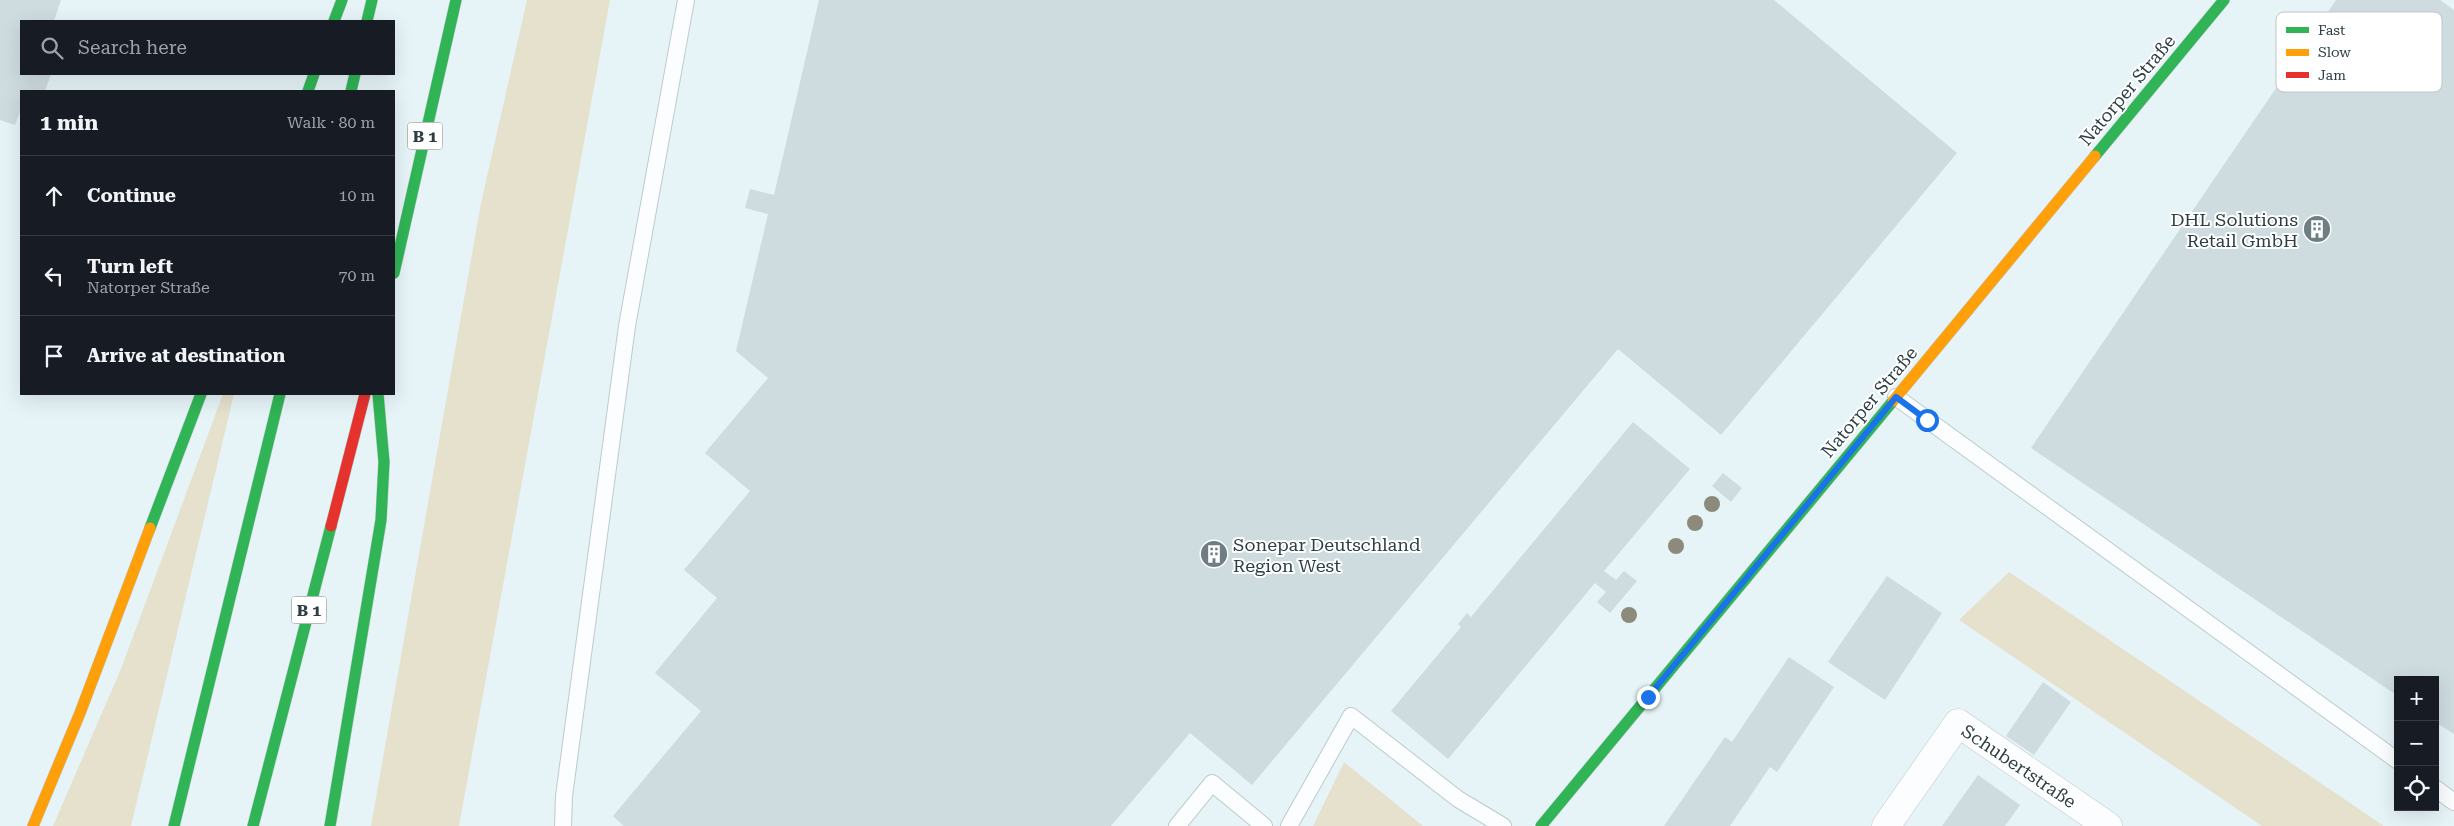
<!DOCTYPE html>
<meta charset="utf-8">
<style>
body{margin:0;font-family:"Roboto Serif",serif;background:#20242c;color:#f1f3f6}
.controls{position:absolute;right:15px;bottom:15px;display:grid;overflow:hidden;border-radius:0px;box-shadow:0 5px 20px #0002}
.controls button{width:45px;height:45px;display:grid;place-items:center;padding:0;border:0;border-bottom:1px solid #363941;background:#171b24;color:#f1f3f6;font:25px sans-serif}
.stop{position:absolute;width:15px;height:15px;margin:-11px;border:4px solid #1a73e8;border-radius:50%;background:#fff}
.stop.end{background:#1a73e8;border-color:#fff;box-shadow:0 1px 5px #0008}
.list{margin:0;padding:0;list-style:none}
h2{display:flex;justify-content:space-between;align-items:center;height:65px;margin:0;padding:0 20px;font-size:21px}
h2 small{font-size:16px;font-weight:400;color:#9ea1a6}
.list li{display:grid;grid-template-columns:32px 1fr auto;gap:15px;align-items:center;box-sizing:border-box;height:80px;padding:0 20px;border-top:1px solid #363941}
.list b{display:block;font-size:19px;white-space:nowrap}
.list p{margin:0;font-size:16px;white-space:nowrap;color:#9ea1a6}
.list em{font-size:16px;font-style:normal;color:#9ea1a6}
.icon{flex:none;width:28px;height:28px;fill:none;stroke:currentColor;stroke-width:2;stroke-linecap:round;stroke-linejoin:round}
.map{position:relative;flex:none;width:2454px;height:826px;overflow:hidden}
.search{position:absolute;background:#171b24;box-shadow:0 5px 20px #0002;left:20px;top:20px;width:375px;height:55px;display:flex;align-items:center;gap:12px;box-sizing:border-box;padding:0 18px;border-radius:0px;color:#9ea1a6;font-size:19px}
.panel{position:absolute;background:#171b24;box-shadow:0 5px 20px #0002;left:20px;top:90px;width:375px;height:305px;border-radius:0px}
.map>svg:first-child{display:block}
</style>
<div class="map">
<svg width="2454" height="826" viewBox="0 0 2454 826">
<rect width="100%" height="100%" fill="#e6f4f8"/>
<!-- green -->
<g fill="#e5e1cd">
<path d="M527 0H610L459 826H371L481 203Z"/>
<path d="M223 394H234L131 826H53L121 669Z"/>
<path d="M2009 572 2384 826H2262L1959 620Z"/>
<path d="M1344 762 1423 826H1313Z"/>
</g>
<!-- building -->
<g fill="#cedce0">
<path d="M0 0H61L54 21H21V74H51L45 91H21V109L15 125 0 120Z"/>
<path d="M819 0H1774L1957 153 1721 435 1618 349 1252 785 1190 733 1111 826H624L613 816 701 711 655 673 717 598 684 570 750 491 705 453 768 378 736 351 768 214 745 208 750 189 774 195Z"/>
<path d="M2336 0H2440L2454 10V734L2435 722V680H2398V696L2031 448Z"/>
<path d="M1633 422 1690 469 1604 571 1616 580 1624 571 1637 581 1610 613 1597 602 1606 592 1595 583 1448 759 1391 711 1461 627 1458 624 1467 613 1471 617Z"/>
<path d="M1723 473 1742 488 1731 502 1712 486Z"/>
<path d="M1887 576 1942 613 1885 700 1828 662Z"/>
<path d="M1789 657 1834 687 1777 772 1770 767 1730 826H1664L1725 737 1732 742Z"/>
<path d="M2043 682 2071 702 2034 755 2006 736Z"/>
<path d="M1978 775 2020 805 2005 826H1942Z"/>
</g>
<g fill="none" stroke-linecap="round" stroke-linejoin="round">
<defs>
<g id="lane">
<path d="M1896 397 2398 761"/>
<path d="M2435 788 2454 802"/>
<path d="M563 826 564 796 627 326 686 0"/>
<path d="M1177 826 1212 783 1264 826"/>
<path d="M1289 826 1351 716 1458 799 1503 826"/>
</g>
<path id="street" d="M1886 826 1958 723 2108 826"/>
<g id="fast">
<path d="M334 21 342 0"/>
<path d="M367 21 372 0"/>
<path d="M308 91 314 74"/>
<path d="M351 91 355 74"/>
<path d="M2095 156 2224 0"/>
<path d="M394 273 456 0"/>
<path d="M150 528 201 394"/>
<path d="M174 826 280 394"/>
<path d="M253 826 331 526"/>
<path d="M330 826 381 520 384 462 378 394"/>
<path d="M1541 826 1893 401"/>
</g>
<g id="slow">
<path d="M1893 401 2095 156"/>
<path d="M33 826 80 713 150 528"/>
</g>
<path id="jam" d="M331 526 365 394"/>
</defs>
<!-- lane casing -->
<use href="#lane" stroke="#bccbce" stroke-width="18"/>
<!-- street casing -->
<use href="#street" stroke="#bccbce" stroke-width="29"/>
<!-- fast casing -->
<use href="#fast" stroke="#bccbce" stroke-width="12"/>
<!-- slow casing -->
<use href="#slow" stroke="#bccbce" stroke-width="12"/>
<!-- jam casing -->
<use href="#jam" stroke="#bccbce" stroke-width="12"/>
<!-- lane -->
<use href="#lane" stroke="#fbfdfe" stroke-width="16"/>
<!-- street -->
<use href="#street" stroke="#fbfdfe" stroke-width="28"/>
<!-- fast -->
<use href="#fast" stroke="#30b455" stroke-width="11"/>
<!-- slow -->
<use href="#slow" stroke="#ff9f0a" stroke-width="11"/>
<!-- jam -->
<use href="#jam" stroke="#e5322d" stroke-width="11"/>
</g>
<!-- trees -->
<g fill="#8c8a7a">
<circle cx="1712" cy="504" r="8"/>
<circle cx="1695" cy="523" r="8"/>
<circle cx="1676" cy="546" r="8"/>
<circle cx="1629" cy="615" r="8"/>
</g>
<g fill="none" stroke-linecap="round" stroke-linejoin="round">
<!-- route -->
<path stroke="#1a73e8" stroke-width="6" d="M1648 697 1896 397 1927 420"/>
</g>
<!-- icons -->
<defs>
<symbol id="building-disc" viewBox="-11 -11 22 22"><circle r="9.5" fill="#6e7e83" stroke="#fff"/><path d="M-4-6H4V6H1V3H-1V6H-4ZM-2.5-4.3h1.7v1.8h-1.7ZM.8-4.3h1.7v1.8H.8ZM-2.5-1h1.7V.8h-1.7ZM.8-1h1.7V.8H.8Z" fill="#fff"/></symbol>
</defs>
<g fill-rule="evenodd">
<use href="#building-disc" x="2301" y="213" width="32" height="32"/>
<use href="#building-disc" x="1198" y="538" width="32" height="32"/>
</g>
<g text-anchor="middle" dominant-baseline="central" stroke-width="4" stroke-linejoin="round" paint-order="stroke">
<!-- shield labels -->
<g fill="#fff" stroke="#6d797c" stroke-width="1">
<rect x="407.5" y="122.5" width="35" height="27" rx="4"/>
<rect x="291.5" y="596.5" width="35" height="27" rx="4"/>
</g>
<g font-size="16" font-weight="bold" fill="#2e3f44">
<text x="425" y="136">B 1</text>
<text x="309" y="610">B 1</text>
</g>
<!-- street labels -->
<g font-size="18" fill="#2e3f44" stroke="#fff">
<text transform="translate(2127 90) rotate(-50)">Natorper Straße</text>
<text transform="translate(1869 402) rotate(-50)">Natorper Straße</text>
<text transform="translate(2019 766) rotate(34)">Schubertstraße</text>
</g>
<!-- poi labels -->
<g font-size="18" fill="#2e3f44" stroke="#fff" text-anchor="end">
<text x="2298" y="219">DHL Solutions<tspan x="2298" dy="21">Retail GmbH</tspan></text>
<text x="1233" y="544" text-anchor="start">Sonepar Deutschland<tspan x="1233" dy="21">Region West</tspan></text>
</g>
</g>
<!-- legend -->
<rect x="2276" y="12" width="166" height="80" rx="8" fill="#fff" stroke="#c0c5c7" stroke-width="1"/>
<rect x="2286" y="27" width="23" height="6" fill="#30b455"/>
<rect x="2286" y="49" width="23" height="7" fill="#ff9f0a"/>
<rect x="2286" y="72" width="23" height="6" fill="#e5322d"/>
<g font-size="14" fill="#2e3f44">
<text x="2318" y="35">Fast</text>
<text x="2318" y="57">Slow</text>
<text x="2318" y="80">Jam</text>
</g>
</svg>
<div class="controls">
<button>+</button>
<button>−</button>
<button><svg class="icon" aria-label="locate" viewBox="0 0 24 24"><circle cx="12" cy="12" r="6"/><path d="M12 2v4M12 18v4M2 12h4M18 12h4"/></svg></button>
</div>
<div class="stop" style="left:1927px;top:420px"></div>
<div class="stop end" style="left:1648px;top:697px"></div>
<div class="search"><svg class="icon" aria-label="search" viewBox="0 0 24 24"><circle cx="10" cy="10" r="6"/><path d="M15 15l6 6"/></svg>Search here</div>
<section class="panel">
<h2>1 min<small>Walk · 80 m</small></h2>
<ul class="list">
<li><svg class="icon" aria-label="ahead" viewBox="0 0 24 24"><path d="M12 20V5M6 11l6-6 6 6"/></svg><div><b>Continue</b></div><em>10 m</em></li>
<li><svg class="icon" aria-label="left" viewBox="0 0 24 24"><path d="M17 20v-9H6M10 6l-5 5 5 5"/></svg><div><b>Turn left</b><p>Natorper Straße</p></div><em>70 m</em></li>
<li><svg class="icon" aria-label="arrive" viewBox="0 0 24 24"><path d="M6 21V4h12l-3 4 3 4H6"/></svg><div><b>Arrive at destination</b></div></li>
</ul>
</section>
</div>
